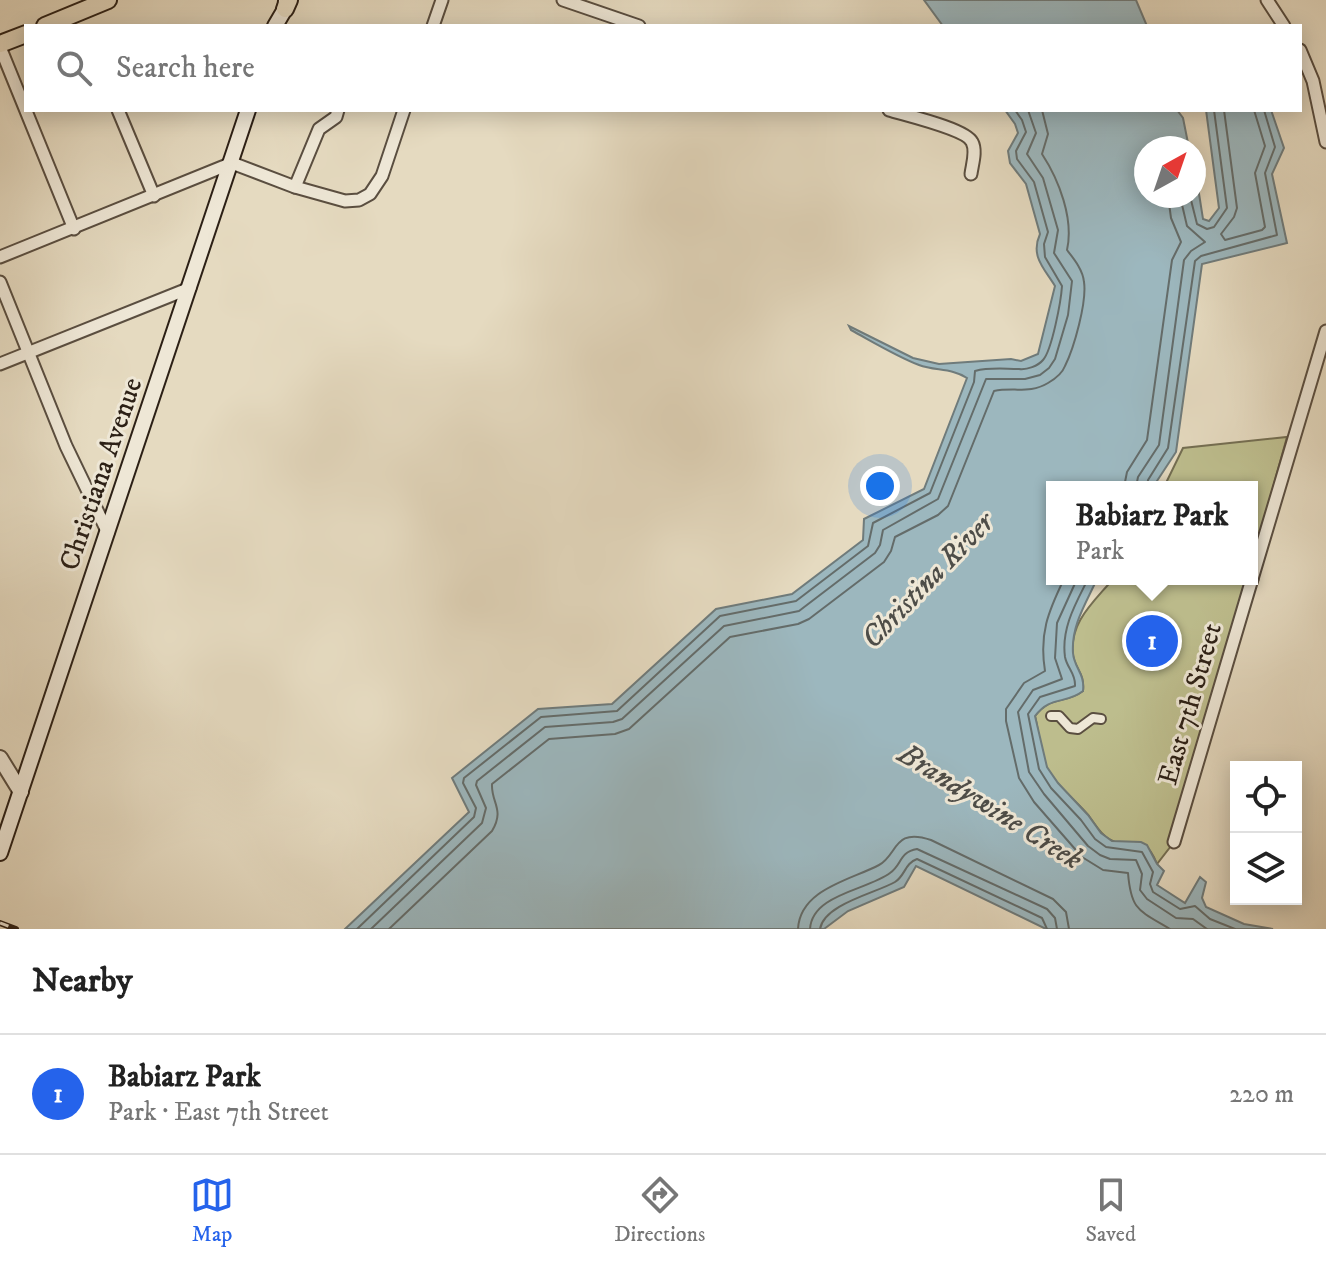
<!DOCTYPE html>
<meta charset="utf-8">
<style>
body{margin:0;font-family:"IM FELL DW Pica",serif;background:#f2f2f2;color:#222}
.controls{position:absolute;right:24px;bottom:24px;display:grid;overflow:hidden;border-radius:0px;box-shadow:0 4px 20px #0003}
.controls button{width:72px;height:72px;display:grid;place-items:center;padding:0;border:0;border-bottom:2px solid #e0e0e0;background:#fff;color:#222;font:40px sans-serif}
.compass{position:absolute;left:1134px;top:136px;width:72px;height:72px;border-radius:50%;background:#fff;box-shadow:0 4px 20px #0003;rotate:40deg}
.you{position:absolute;left:880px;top:486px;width:28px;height:28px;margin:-20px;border:6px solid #fff;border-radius:50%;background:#1a73e8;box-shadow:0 0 0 12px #1a73e833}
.badge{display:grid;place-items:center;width:52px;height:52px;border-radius:50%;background:#2563eb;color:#fff;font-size:26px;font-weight:700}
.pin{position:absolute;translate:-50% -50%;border:4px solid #fff;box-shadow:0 2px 8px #0006}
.popup{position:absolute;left:1046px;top:481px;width:212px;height:104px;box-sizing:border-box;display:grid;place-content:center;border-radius:0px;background:#fff;filter:drop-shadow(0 2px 6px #0005);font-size:26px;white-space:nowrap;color:#767676}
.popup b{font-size:30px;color:#222}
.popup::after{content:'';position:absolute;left:50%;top:100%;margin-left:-16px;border:16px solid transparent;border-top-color:#fff}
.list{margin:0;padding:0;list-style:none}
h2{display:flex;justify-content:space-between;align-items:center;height:104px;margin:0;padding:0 32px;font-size:34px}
h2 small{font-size:26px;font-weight:400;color:#767676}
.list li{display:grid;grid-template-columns:52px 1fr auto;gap:24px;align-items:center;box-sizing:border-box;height:120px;padding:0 32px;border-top:2px solid #e0e0e0}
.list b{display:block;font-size:30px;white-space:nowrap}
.list p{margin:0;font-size:26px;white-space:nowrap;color:#767676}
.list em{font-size:26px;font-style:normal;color:#767676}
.icon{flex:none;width:44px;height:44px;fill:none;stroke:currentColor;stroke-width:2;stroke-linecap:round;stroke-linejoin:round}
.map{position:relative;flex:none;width:1326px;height:929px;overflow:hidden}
.search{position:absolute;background:#fff;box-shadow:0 4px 20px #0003;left:24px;right:24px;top:24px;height:88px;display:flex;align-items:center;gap:20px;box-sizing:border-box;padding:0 28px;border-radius:0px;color:#767676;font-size:30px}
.sheet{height:224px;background:#fff}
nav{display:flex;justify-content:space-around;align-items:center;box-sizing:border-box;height:112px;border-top:2px solid #e0e0e0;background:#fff;font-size:22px;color:#767676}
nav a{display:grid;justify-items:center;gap:4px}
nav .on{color:#2563eb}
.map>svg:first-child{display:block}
</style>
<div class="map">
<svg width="1326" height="929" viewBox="0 0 1326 929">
<rect width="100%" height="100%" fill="#e5dac0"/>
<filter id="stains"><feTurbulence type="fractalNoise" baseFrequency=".0025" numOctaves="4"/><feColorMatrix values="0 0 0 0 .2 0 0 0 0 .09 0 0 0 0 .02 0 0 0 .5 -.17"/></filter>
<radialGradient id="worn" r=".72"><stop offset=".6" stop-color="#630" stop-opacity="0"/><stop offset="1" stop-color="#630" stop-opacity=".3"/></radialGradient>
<!-- green -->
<g fill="#bdbd8d" stroke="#746e52" stroke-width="2">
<path d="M1287 437 1252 563V487H1164L1183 448Z"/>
<path d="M1113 579H1248L1174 842 1157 864C1143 828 1131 852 1109 839 1100 834 1095 824 1089 816 1076 800 1058 788 1048 770 1040 755 1039 732 1035 716 1052 694 1064 705 1083 691 1085 673 1075 669 1073 655 1069 622 1094 602 1113 579Z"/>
</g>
<!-- water -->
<g fill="#9cb7be" stroke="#6f7b7b" stroke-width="2">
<path d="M924 0H1136L1147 26H943Z"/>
<path d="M1005 110H1177L1183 118 1189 148H1146V196H1194V162L1203 219 1209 221 1219 208 1206 110H1271L1284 148 1272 174 1287 243 1202 264 1176 452 1153 487H1052V579H1097C1086 603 1071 626 1073 653 1074 668 1085 673 1083 691 1065 705 1051 695 1035 716L1047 767 1058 783 1088 815 1101 833 1112 841 1141 842 1147 845 1157 864 1164 871 1157 885 1185 903 1200 877 1206 882 1202 898 1206 907 1244 924 1273 929H1046L916 866 904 887 848 911 824 929H345L469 812 452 778 538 709 612 704 716 609 792 594 863 540 864 519 924 489 967 378C952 368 935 371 919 365 896 356 873 342 851 330L849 326 913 358 939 364 1011 359 1021 361 1038 354 1055 286C1044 268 1030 256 1040 234L1026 184 1010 163 1008 151 1018 133 1015 124Z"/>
</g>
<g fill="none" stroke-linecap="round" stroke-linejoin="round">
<!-- shore -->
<g stroke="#646c6a" stroke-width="2">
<path d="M1224 110 1237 208 1234 217 1221 234 1225 240 1262 230 1265 227 1255 173 1265 146 1254 110"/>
<path d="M1190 196 1197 224 1207 229 1214 227 1227 208 1214 110"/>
<path d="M1124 487 1127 472 1147 440 1172 260 1181 242 1171 218 1168 196"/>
<path d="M1136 487 1138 477 1159 445 1184 260 1191 251 1205 242 1187 226 1180 196"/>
<path d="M1147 487 1148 480 1168 448 1195 261 1201 256 1277 235 1265 173 1275 147 1264 110"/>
<path d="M1064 579C1048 612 1039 634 1045 671L1024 683 1006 709V721L1019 778 1034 802 1082 857 1103 870 1128 873C1131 910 1138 910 1170 929"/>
<path d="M1077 579 1057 623 1055 658 1062 679 1033 690 1018 712 1029 772 1044 794 1088 846 1100 855 1110 859 1136 860 1142 874 1140 890 1147 899 1176 918 1193 919 1207 929"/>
<path d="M1088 579C1076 603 1061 628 1065 657 1067 668 1076 674 1075 686L1040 697 1028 714 1039 769 1051 788 1081 820 1095 839 1106 847 1142 852 1153 872 1150 884 1153 892 1180 909 1195 906 1210 919 1235 929"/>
<path d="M357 929 474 817 476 808 463 783 464 778 541 717 617 711 720 616 796 601 868 546 873 523 930 493 974 382 975 371C990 367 1004 369 1019 369 1027 370 1038 366 1043 360 1052 350 1061 301 1062 286L1045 257 1044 244 1048 232 1034 182 1017 159 1016 151 1026 132 1022 120 1015 110"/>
<path d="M371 929 482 823 486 808 476 785 477 781 545 727 613 722 622 719 724 626 799 611 875 553 880 545 883 530 938 499 986 379H1025L1040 375 1049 368 1055 359 1068 315 1072 281 1054 253 1058 230 1043 178 1027 154 1036 133 1028 110"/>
<path d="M389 929 492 831C505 809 491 803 492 784L549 739 615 734 629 729 730 637 798 624 809 619 884 562 891 551 895 537 938 515 948 506 994 391C1013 387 1030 394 1048 383 1055 379 1062 374 1065 366 1074 348 1087 302 1084 282 1083 270 1074 259 1067 250 1074 219 1059 180 1042 154L1048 134 1042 110"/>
<path d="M798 929C800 889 851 880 879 865 898 855 893 827 931 840L1053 899 1066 912 1069 929"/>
<path d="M810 929C812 894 868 890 890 873 902 865 899 852 917 849L1047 909 1055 918 1057 929"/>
<path d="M820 929C824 904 876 893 895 882 905 876 905 863 917 859L1042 918 1047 929"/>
</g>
<defs>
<path id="pedestrian" d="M1051 716H1059L1070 728 1078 729 1093 718 1101 719"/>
<g id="minor">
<path d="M563 0 639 26"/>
<path d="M1267 0 1284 26"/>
<path d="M433 26 442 0"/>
<path d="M0 47 74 229"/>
<path d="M1300 50 1313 81 1326 142"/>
<path d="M118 110 154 196"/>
<path d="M889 110C905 115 966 129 972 142 977 151 972 165 971 174"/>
<path d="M295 187 319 129 336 117 338 110"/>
<path d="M0 257 232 163 295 187 345 201 359 200 370 194 382 176 404 110"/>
<path d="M0 282 66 446 108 533"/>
<path d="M0 364 190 288"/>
<path d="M1252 579 1326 331"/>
<path d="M1174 842 1252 579"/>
</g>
<path id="tertiary" d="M0 758 21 792"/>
<g id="secondary">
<path d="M275 26 285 9 286 1"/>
<path d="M0 853 248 110"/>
</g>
<g id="primary">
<path d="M285 9 289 0"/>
<path d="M45 26 108 0"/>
<path d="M0 44 26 34"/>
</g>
</defs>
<!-- pedestrian casing -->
<use href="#pedestrian" stroke="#5a4e40" stroke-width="12"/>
<!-- minor casing -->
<use href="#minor" stroke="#5a4e40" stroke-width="15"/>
<!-- tertiary casing -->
<use href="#tertiary" stroke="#5a4e40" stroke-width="18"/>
<!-- secondary casing -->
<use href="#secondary" stroke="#2c2016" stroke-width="18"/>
<!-- primary casing -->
<use href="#primary" stroke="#2c2016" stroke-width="20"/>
<!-- pedestrian -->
<use href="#pedestrian" stroke="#eee7d6" stroke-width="8"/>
<!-- minor -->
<use href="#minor" stroke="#eee7d6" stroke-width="11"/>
<!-- tertiary -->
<use href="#tertiary" stroke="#eee7d6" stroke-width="14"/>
<!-- secondary -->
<use href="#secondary" stroke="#eee7d6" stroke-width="14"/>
<!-- primary -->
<use href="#primary" stroke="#e5dac0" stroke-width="16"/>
<defs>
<path id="rail" d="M0 923 16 929"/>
</defs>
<!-- rail casing -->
<use href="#rail" stroke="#2c2016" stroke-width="6"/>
<!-- rail -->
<use href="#rail" stroke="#eee7d6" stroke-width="3" stroke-dasharray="9" stroke-linecap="butt"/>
</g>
<g text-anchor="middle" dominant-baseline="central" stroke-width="6" stroke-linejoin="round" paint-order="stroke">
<!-- street labels -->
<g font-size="28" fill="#2c2016" stroke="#eee7d6">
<text transform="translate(101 474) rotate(-71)">Christiana Avenue</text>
<text transform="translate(1190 704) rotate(-74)">East 7th Street</text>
</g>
<!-- water labels -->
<g font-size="30" font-style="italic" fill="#4e4d48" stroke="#eee7d6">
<text transform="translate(928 581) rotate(-46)">Christina River</text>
<text transform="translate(990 807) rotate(32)">Brandywine Creek</text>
</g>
</g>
<rect width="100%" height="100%" filter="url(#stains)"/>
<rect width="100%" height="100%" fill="url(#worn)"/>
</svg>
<div class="controls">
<button><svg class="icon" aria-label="locate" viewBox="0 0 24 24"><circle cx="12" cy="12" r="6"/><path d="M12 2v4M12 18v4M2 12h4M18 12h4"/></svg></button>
<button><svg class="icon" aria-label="layers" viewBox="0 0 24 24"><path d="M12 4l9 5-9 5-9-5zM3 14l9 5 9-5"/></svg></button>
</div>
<svg class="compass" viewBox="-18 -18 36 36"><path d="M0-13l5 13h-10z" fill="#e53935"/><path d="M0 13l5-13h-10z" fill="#767676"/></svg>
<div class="you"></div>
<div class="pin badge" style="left:1152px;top:641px">1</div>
<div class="popup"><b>Babiarz Park</b>Park</div>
<div class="search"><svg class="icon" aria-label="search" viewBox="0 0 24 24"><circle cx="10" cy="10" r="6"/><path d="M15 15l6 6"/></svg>Search here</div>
</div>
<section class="sheet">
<h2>Nearby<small></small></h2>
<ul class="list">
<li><span class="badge">1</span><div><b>Babiarz Park</b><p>Park · East 7th Street</p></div><em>220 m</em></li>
</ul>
</section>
<nav>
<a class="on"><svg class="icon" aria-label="map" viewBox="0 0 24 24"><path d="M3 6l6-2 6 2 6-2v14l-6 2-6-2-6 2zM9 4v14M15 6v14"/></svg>Map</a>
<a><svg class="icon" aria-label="directions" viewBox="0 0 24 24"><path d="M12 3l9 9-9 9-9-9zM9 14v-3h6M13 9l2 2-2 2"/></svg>Directions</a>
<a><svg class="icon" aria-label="saved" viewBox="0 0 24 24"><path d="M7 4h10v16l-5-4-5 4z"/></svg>Saved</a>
</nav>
